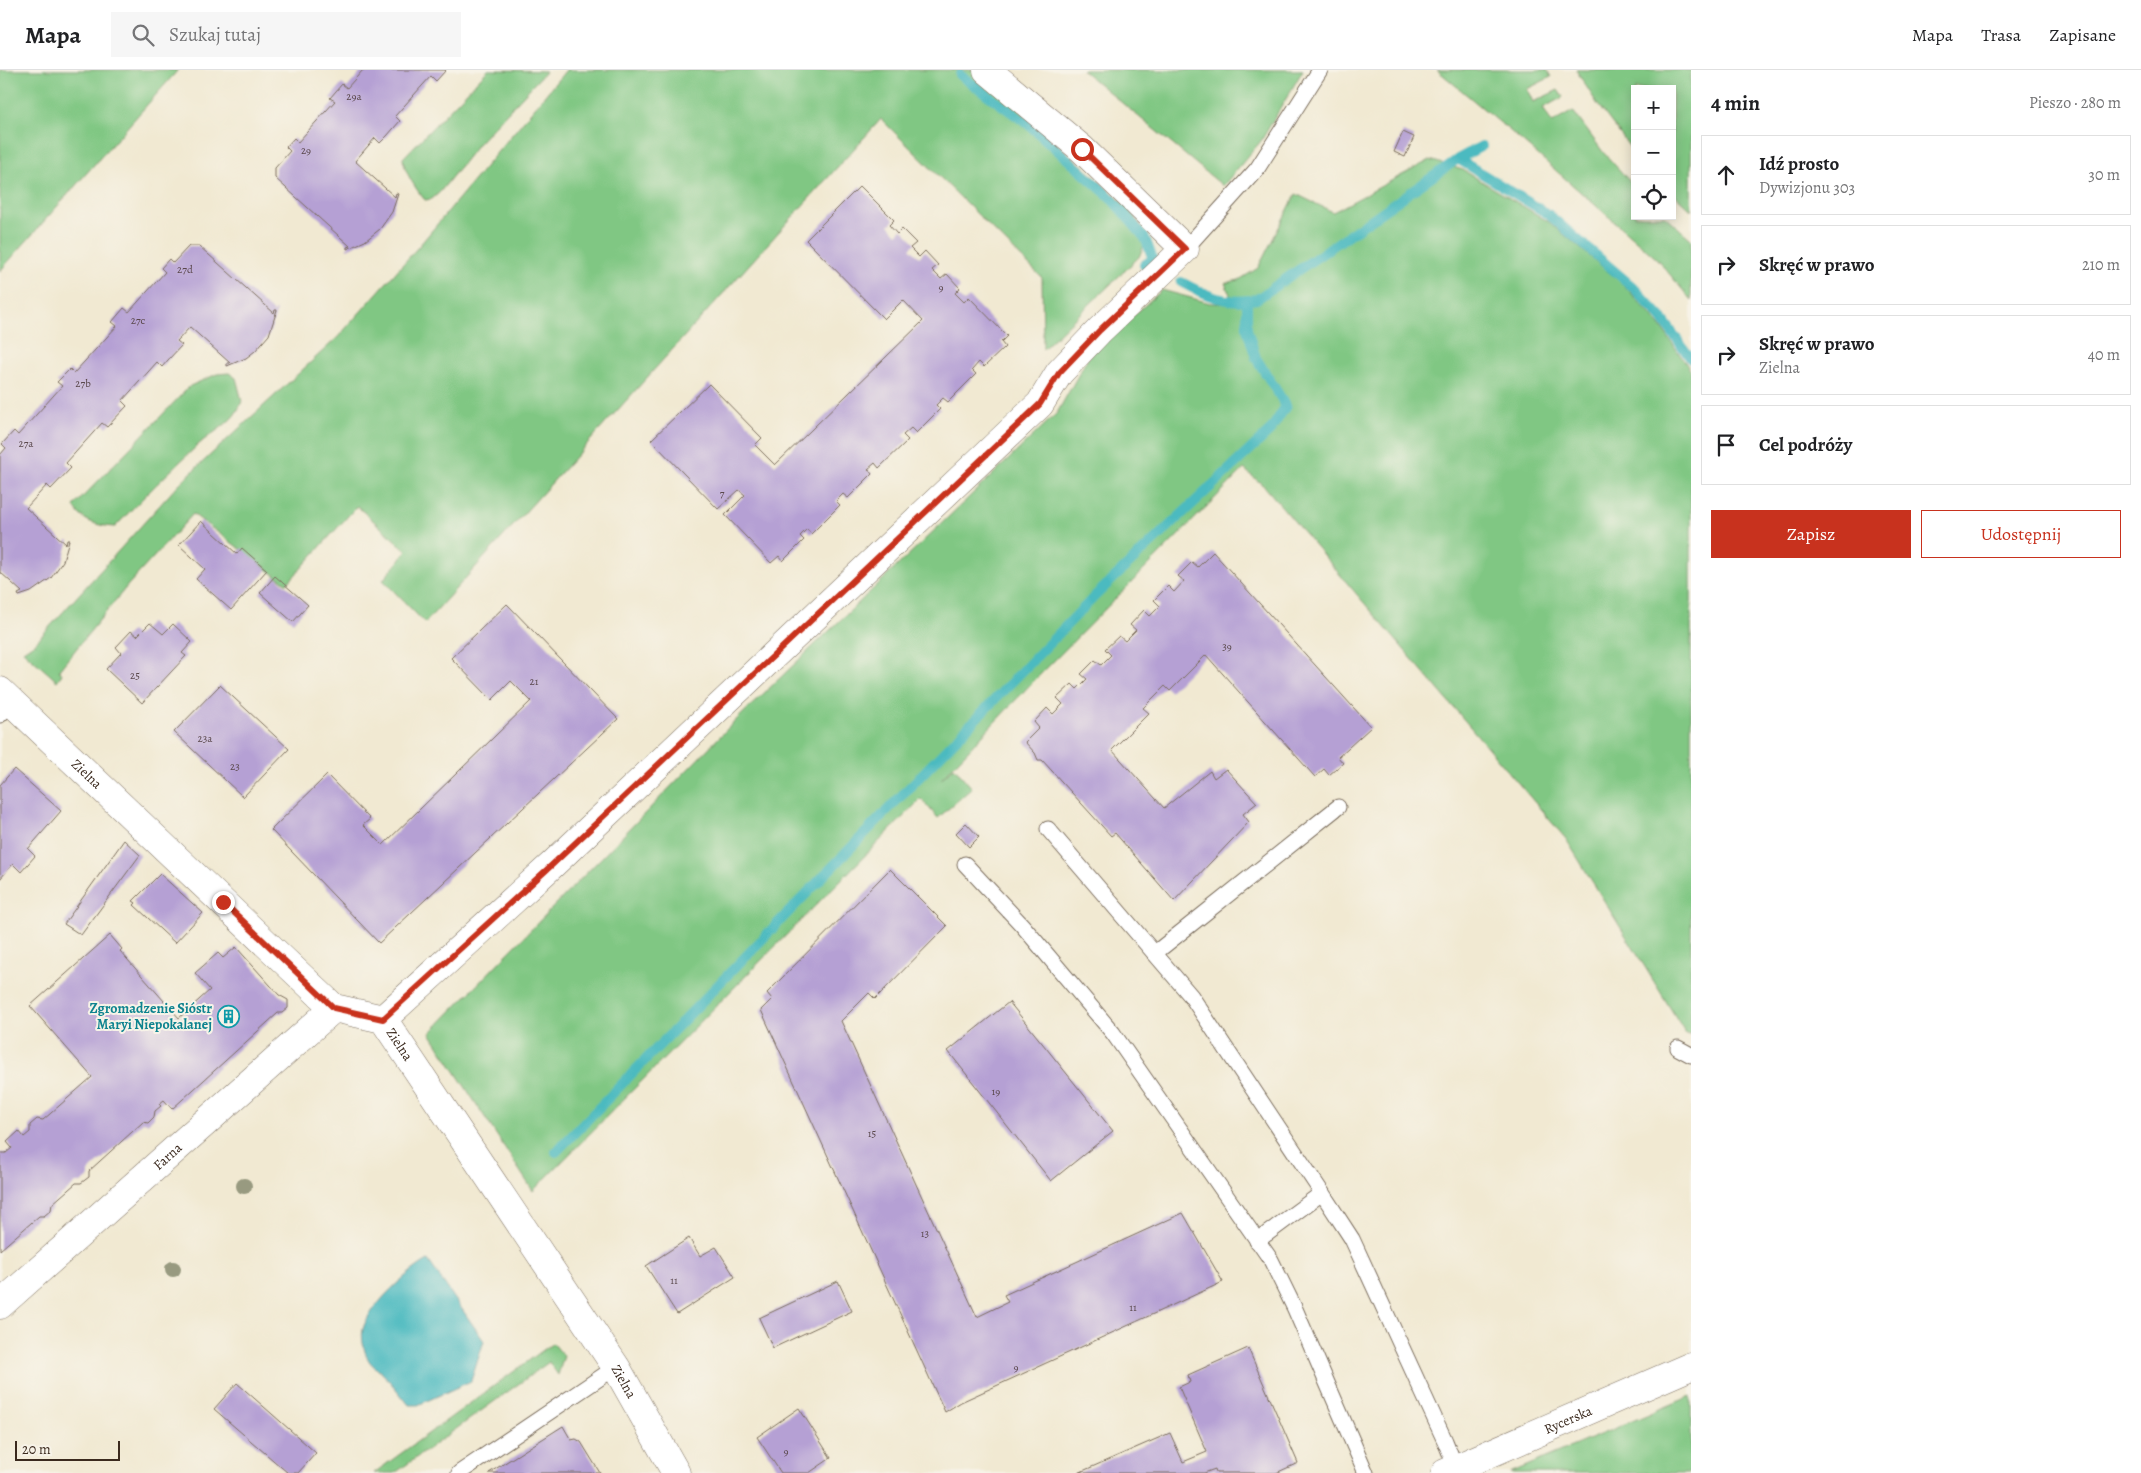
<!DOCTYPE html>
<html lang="pl">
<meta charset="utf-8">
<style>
body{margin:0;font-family:Alegreya,serif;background:#f6f6f6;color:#202124}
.controls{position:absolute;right:15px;top:15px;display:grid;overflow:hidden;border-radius:0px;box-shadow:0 2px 12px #0003}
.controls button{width:45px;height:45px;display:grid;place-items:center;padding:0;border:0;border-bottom:1px solid #e0e0e0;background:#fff;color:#202124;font:25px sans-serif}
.scale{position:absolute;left:15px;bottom:12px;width:105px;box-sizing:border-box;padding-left:5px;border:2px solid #3b2a1e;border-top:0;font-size:14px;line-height:18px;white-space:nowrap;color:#3b2a1e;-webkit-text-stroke:4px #f7f3e8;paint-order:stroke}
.stop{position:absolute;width:15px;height:15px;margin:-11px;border:4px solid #c8321e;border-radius:50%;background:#fff}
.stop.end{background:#c8321e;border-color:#fff;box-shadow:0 1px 5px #0008}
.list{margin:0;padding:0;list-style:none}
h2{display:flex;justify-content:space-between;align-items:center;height:65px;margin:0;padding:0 20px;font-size:21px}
h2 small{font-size:16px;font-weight:400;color:#757577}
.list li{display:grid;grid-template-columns:32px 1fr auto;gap:15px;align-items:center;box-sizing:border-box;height:80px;margin:0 10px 10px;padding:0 10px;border:1px solid #e0e0e0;border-radius:0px}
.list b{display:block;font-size:19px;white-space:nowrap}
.list p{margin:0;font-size:16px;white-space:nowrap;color:#757577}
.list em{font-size:16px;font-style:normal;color:#757577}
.actions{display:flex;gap:10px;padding:15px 20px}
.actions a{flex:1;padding:11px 0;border:1px solid #c8321e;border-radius:0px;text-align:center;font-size:18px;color:#c8321e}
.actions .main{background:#c8321e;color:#fff}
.icon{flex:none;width:28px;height:28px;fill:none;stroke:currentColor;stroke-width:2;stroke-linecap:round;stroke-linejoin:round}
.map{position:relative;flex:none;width:1691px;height:1403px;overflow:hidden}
header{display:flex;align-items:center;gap:30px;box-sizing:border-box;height:70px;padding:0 25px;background:#fff;border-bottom:1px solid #e0e0e0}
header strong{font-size:24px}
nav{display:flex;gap:28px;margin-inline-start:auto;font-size:18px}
.search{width:350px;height:45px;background:#f6f6f6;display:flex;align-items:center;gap:12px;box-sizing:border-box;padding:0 18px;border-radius:0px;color:#757577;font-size:19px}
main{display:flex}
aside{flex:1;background:#fff}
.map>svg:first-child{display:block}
</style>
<header>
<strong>Mapa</strong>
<div class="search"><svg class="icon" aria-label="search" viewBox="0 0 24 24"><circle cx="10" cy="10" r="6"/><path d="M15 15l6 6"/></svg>Szukaj tutaj</div>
<nav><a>Mapa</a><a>Trasa</a><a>Zapisane</a></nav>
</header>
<main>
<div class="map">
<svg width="1691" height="1403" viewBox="0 0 1691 1403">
<rect width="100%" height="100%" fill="#f7f3e8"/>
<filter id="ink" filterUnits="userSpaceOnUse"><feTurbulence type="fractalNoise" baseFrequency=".02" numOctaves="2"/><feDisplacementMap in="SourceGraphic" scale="10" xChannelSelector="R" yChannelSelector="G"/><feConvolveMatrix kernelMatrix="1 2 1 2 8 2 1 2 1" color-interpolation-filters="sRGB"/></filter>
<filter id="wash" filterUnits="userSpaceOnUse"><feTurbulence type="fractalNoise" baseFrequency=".0096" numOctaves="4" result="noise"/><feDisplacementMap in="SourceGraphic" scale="20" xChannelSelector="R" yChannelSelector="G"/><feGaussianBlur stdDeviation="1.12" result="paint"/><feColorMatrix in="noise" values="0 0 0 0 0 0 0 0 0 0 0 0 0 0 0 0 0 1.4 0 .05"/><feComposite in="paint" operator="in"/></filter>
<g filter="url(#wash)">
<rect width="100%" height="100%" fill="#f1e9d2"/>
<!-- green -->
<g fill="#80c783" stroke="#5e7850">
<path d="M0 0H178L0 201Z"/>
<path d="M488 0 546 1 478 74 440 122 432 129 425 130C417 121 403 100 403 88Z"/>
<path d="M566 0H972L988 11 1128 137 1148 166 1139 187 1043 279 1042 208 881 49 425 553 383 510 407 481 357 436 287 514 193 444 128 515 59 600 62 604 57 611 23 581 35 573 179 414 338 267 419 176Z"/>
<path d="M1082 0H1303L1261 71 1223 116Z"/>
<path d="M1437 0H1547L1551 7 1527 19 1533 32 1558 20 1563 27 1543 38 1552 53 1573 41 1603 82 1635 117V146H1665L1691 169V230L1657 189 1522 71Z"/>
<path d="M1576 0H1691V140L1672 122V19H1635V84L1598 35Z"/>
<path d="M1430 90 1463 100 1549 152 1623 214 1660 255 1691 301V965L1685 962 1566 769 1265 417 1244 399 1028 617 941 709 954 697 972 718 938 748 921 729 533 1121 430 963 736 650 1057 343 1090 284 1162 220 1210 233 1234 234 1225 213 1239 210 1258 198 1296 124 1333 142Z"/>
<path d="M229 303 236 308 242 331C235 353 213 361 198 375 170 401 142 428 115 457 99 456 81 452 74 436L190 316 217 304Z"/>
<path d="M553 1273 564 1286 558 1305 549 1292 395 1403H374Z"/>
<path d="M1691 1326V1403H1510Z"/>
</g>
<!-- water -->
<path fill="#4bbac0" stroke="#43726f" d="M428 1190 484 1271 471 1311 418 1335H409C401 1325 393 1315 384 1305 379 1300 371 1295 368 1289 364 1281 361 1268 363 1259 369 1236 408 1201 428 1190Z"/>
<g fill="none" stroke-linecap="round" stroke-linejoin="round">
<!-- stream -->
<g stroke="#4bbac0" stroke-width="10">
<path d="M960 5 1029 55 1110 127 1145 168 1153 189 1144 195"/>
<path d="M1458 89 1548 144 1632 216 1662 248 1691 289"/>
<path d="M1181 212C1207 226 1226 235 1257 229L1458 89 1482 76"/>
<path d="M556 1082 1096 525 1270 361 1286 336 1256 288 1247 259V231"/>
</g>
</g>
<g id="blocks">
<!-- building -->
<g fill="#b5a0d4">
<path d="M363 0H446L436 11 431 6 395 46 400 51 387 66 380 73 375 68 355 91 395 127 396 123 398 124 392 142 380 159 365 171 347 179V177L350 176 275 108V98L290 81 286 77 294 68 298 72 335 31 330 28 342 14 347 18Z"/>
<path d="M1403 62 1414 67 1405 87 1394 82Z"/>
<path d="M860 116 894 150 889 155 897 164 902 159 916 173 910 178 919 187 925 181 938 195 932 200 941 209 947 204 960 218 955 223 964 232 969 227 1007 266 1001 272 1005 277 984 297 979 292 972 300 976 304 948 332 943 328 936 335 940 339 916 363 911 358 903 365 908 370 879 398 875 393 868 399 872 404 848 428 843 424 836 431 840 435 811 464 807 459 800 466 804 470 783 491 779 486 771 493 725 445 745 425 739 420 718 439 651 370 709 314 762 368 755 375 775 395 923 251 903 230 884 249 806 170Z"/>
<path d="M189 176H199L274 243 275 240H277L269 265 255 281 246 288 227 296V293H230L190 257 177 271 182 275 168 290 162 297 157 292 122 331 127 336 107 357 102 353 66 393 71 398 51 419 47 415 26 438 66 474 67 470H69L63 491 51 508 31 522 19 526 18 524 22 522 0 502V385L6 378 2 374 14 361 18 365 62 316 57 312 70 299 74 303 117 256 112 252 124 238 129 242 165 202 161 198 169 189 173 193Z"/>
<path d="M201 451 237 484 242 478 267 500 231 540 196 509 205 499 179 475Z"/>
<path d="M1213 482 1371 657 1338 687 1343 693 1329 705 1324 699 1315 707 1206 585 1170 621 1165 616 1143 638 1149 643 1112 680 1164 738 1210 701 1214 708 1226 699 1257 733 1243 744 1249 752 1174 831 1115 763 1111 766 1042 690H1038L1035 683 1025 672 1039 658 1034 652 1047 638 1053 644 1063 634 1057 628 1072 614 1077 619 1087 609 1081 604 1095 590 1101 595 1111 585 1105 579 1119 566 1125 571 1136 560 1130 555 1144 540 1150 546 1160 536 1154 530 1168 516 1174 522 1184 511 1178 506 1192 492 1198 497Z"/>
<path d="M275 506 308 535 293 552 260 523Z"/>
<path d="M507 534 618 649 379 873 271 760 327 705 370 749 363 755 383 775 531 631 511 611 492 630 451 588Z"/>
<path d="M150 553 163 564 173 554 192 572 182 583 186 586 142 633 106 599 121 583 116 577 131 561 137 566Z"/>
<path d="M220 615 289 679 243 727 174 662Z"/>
<path d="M14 699 61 741 28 779 35 786 21 802 13 794 0 809V715Z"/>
<path d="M966 753 979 767 969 777 956 763Z"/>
<path d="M124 770 140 785 81 865 64 854Z"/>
<path d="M890 799 947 856 875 929 869 923 841 951 977 1247 1008 1232 1004 1225 1183 1143 1223 1212 961 1332 945 1342 761 940 772 929 767 923Z"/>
<path d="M160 804 203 843 175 873 134 835 136 833 133 831Z"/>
<path d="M110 865 122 879 120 881 179 948 210 920 195 903 218 883 223 888 236 877 279 925 288 930V938L282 943H278L172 1039 164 1030 159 1034 161 1036 155 1041 154 1047 148 1053 143 1052 89 1101V1107L81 1113H76L52 1134 51 1140 44 1146H39L0 1180V1083H6L12 1078 7 1072 19 1061 24 1067 30 1062V1055L37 1049 43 1050 92 1007 30 936Z"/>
<path d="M1009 932 1113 1061 1051 1111 948 981Z"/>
<path d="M689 1168 700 1186 716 1177 735 1207 677 1244 646 1196Z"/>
<path d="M838 1211 852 1241 773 1278 759 1248Z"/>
<path d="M1248 1278 1298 1393 1276 1403H1216L1215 1399 1204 1403H1078L1170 1363 1183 1392 1207 1382 1179 1317 1190 1312 1188 1305Z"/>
<path d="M237 1313 316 1383 298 1403H288L214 1339Z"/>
<path d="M799 1338 831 1388 809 1403H781L757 1367Z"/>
<path d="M563 1356 571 1370 576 1369 581 1372 600 1403H489Z"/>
</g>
</g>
</g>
<g filter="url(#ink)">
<use href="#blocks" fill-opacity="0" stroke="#7b6d5d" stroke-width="1"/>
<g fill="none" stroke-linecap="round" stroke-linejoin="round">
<defs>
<g id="lane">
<path d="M1185 179 1257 99 1320 0"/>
<path d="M0 645 12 632"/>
<path d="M1048 759 1191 926 1322 1123 1352 1169 1445 1371 1458 1403"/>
<path d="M965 794 1022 855 1113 963 1271 1190 1295 1239 1366 1403"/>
<path d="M1155 883 1338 737"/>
<path d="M1678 978 1691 985"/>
<path d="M1257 1171 1322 1123"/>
<path d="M459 1403 616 1297"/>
</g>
<g id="street">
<path id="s1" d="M0 621 334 938 383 949 616 1297 676 1403"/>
<path d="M383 949 553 794 1040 334 1059 303 1100 260 1185 179 1082 79 987 0"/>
<path id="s2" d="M0 1235 334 938"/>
<path id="s3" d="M1445 1403 1691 1296"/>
</g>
</defs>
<!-- lane casing -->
<use href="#lane" stroke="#7b6d5d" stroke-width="17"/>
<!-- street casing -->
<use href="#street" stroke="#7b6d5d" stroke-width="29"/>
<!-- lane -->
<use href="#lane" stroke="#fff" stroke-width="15"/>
<!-- street -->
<use href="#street" stroke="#fff" stroke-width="28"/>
</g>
<!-- trees -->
<g fill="#989a80">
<circle cx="244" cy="1116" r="8"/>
<circle cx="173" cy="1199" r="8"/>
</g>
</g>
<g fill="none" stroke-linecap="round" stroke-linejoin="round" filter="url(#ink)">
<!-- route -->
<path stroke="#c8321e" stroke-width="6" d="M223 832 334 938 383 949 553 794 1040 334 1059 303 1100 260 1185 179 1082 79"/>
</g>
<!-- icons -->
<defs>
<symbol id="building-ring" viewBox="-11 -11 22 22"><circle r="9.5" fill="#f7f3e8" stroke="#0f9aa8" stroke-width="1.5"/><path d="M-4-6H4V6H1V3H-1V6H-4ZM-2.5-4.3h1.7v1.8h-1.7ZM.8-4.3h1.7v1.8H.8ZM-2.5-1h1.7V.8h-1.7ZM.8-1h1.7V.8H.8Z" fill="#0f9aa8"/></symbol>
</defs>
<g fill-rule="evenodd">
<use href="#building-ring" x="216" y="934" width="25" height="25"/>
</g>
<g text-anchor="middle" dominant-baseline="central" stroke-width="4" stroke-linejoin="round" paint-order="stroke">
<!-- number labels -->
<g font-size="11" fill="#5a484c">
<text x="354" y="26">29a</text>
<text x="306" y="80">29</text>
<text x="185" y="199">27d</text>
<text x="941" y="217">9</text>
<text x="138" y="250">27c</text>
<text x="83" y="313">27b</text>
<text x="26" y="373">27a</text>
<text x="722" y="423">7</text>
<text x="1227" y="576">39</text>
<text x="135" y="605">25</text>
<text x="534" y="611">21</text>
<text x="205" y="668">23a</text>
<text x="235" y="696">23</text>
<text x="996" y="1021">19</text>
<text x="872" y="1063">15</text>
<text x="925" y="1163">13</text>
<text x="674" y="1210">11</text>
<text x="1133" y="1237">11</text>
<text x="1016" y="1297">9</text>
<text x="786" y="1381">9</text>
</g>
<!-- street labels -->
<g font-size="14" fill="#3b2a1e" stroke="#f7f3e8">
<text stroke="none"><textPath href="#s1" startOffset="120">Zielna</textPath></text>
<text stroke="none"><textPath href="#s1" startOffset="541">Zielna</textPath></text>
<text stroke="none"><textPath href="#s2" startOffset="224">Farna</textPath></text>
<text stroke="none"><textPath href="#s1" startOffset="946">Zielna</textPath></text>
<text stroke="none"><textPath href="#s3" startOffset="134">Rycerska</textPath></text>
</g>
<!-- culture labels -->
<g font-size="14" font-weight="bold" fill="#0d838f" stroke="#f7f3e8" text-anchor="end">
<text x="212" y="938">Zgromadzenie Sióstr<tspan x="212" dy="16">Maryi Niepokalanej</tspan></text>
</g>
</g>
</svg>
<div class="controls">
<button>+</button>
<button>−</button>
<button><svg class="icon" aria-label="locate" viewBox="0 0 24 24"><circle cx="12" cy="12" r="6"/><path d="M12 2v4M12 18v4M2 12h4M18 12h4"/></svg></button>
</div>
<div class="scale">20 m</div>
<div class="stop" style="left:1082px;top:79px"></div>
<div class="stop end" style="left:223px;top:832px"></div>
</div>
<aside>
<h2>4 min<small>Pieszo · 280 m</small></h2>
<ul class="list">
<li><svg class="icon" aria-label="ahead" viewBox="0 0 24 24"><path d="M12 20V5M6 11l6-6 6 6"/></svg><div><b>Idź prosto</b><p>Dywizjonu 303</p></div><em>30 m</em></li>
<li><svg class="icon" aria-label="right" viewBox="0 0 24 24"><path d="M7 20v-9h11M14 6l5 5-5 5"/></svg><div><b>Skręć w prawo</b></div><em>210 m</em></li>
<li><svg class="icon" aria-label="right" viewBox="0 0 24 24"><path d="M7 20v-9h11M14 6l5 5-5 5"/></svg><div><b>Skręć w prawo</b><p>Zielna</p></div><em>40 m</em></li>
<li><svg class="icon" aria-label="arrive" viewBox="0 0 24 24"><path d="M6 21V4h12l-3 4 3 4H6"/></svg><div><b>Cel podróży</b></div></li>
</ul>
<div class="actions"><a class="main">Zapisz</a><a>Udostępnij</a></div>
</aside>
</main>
